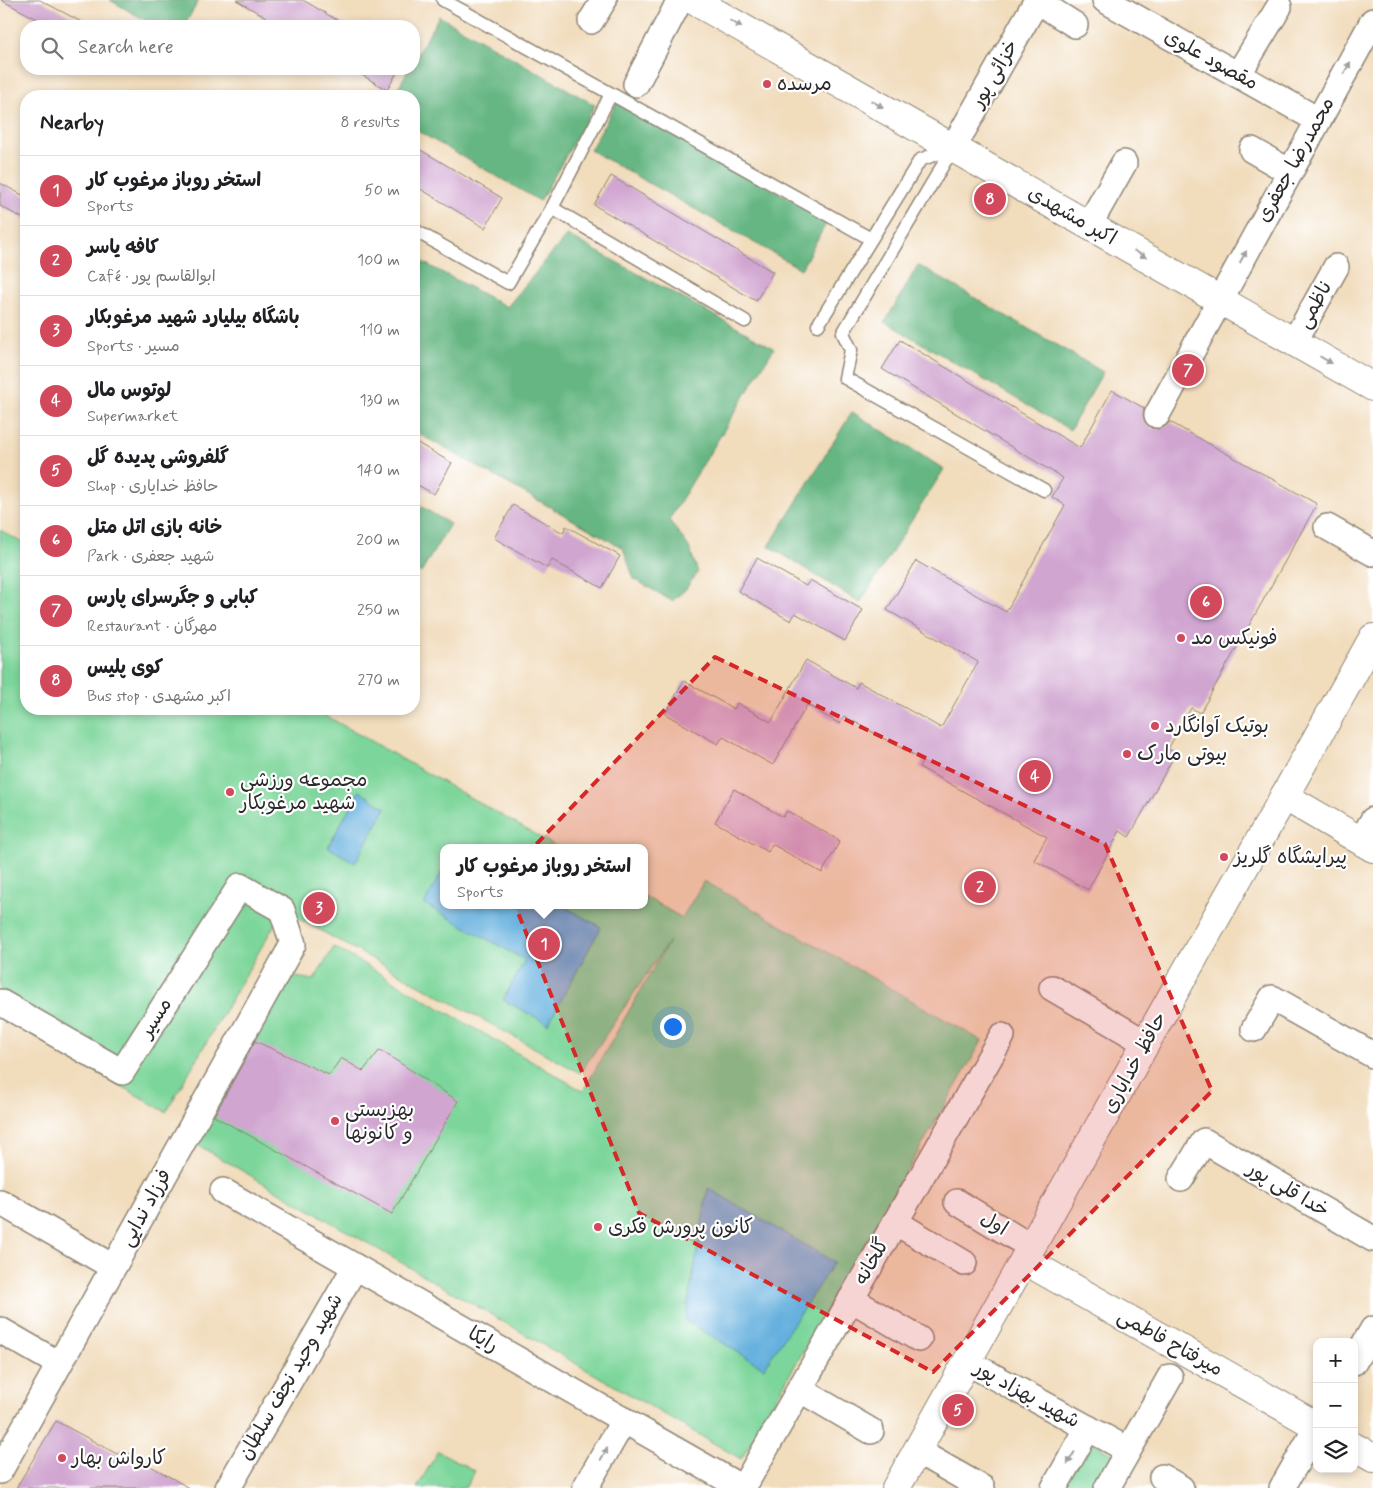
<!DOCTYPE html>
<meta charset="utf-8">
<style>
body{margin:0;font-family:Mynerve,"Playpen Sans Arabic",sans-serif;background:#f6f6f6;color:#202124}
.controls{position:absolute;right:15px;bottom:15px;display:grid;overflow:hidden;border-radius:10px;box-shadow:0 2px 8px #0003}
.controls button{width:45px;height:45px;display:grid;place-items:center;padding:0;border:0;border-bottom:1px solid #e0e0e0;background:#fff;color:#202124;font:25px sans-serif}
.you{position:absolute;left:672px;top:1026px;width:18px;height:18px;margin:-12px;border:4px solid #fff;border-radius:50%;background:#1a73e8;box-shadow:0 0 0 8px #1a73e833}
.badge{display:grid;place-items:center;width:32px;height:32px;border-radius:50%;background:#d1495b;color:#fff;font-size:16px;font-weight:700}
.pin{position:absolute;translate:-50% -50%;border:2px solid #fff;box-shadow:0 1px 5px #0006}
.popup{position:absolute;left:440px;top:844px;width:208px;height:65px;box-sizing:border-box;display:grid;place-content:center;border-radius:10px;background:#fff;filter:drop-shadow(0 1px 4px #0005);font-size:16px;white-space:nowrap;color:#757577}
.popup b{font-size:19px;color:#202124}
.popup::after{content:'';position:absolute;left:50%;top:100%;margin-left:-10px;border:10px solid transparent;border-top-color:#fff}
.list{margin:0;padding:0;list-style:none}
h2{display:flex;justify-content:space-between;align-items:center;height:65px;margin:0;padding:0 20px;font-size:21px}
h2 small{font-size:16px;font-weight:400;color:#757577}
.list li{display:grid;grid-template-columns:32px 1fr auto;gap:15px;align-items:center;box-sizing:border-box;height:70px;padding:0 20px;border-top:1px solid #e0e0e0}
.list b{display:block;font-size:19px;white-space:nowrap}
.list p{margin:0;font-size:16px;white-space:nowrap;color:#757577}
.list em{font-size:16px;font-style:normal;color:#757577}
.icon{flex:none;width:28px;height:28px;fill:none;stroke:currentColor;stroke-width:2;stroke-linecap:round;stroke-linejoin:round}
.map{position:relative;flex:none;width:1373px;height:1488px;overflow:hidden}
.search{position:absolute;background:#fff;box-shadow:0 2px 8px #0003;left:20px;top:20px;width:400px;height:55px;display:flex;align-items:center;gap:12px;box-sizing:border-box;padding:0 18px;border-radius:20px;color:#757577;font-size:19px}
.panel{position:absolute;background:#fff;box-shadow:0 2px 8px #0003;left:20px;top:90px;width:400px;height:625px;border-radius:20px}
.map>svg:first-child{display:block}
</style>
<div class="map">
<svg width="1373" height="1488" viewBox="0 0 1373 1488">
<rect width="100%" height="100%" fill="#fff"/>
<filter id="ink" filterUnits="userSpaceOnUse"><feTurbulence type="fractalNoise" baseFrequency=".02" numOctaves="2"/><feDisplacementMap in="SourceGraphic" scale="10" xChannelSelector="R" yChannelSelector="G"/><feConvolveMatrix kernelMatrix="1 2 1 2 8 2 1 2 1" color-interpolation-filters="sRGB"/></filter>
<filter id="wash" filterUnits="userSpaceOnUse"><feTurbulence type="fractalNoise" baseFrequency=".0096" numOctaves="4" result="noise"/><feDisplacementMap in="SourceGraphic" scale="20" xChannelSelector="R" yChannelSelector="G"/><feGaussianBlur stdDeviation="1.12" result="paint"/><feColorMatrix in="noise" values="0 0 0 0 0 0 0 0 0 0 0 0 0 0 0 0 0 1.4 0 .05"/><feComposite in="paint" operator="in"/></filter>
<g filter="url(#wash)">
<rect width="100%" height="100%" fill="#f1dcbc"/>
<!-- green -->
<g fill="#7cd59a" stroke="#548062">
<path d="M0 530 26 545V709H314L559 848H444V905H644V896L682 918 704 881 982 1041 741 1459 189 1140 284 975 314 980 334 947 583 1091 669 941 580 1073 283 910 166 1112 0 1016Z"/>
<path d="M1090 1441 1120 1458 1103 1488H1063Z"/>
<path d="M438 1451 475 1471 465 1488H417Z"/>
</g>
<!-- forest -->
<g fill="#65b682" stroke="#487056">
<path d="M110 0H199L184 26H155Z"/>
<path d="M439 16 595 105 540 201 414 129V96H393L409 69H414V60Z"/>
<path d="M617 102 828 220 801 269 590 150Z"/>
<path d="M567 235 774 348 669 520 689 547 698 572 685 590 672 601 634 579 623 548 414 431 415 258 507 307Z"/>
<path d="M918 265 1103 372 1070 430 885 322Z"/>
<path d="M852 412 944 469 860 603 769 546Z"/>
<path d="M414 502 450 524 421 573 414 569Z"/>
</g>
<!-- water -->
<g fill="#65b0de" stroke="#486e84">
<path d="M359 791 386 808 355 863 328 847Z"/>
<path d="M444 868V905H561L601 927 548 1024 503 1000 525 960 424 904Z"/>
<path d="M708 1188 834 1262 764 1368 685 1320Z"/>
</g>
<g id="blocks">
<!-- building -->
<g fill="#d0a5d0">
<path d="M1 0H40L89 26H35L39 20Z"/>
<path d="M236 0H303L347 26H281Z"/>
<path d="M352 69H399L387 90Z"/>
<path d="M414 146 502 198 485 228 414 185Z"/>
<path d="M611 176 773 272 756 301 594 205Z"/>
<path d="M0 183 26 197V220L0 206Z"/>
<path d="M900 340 1080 448 1112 390 1144 408 1143 415 1145 422 1151 428 1158 429 1164 427 1170 422 1317 504 1200 713 1191 708 1168 749 1176 753 1129 837 1120 831 1088 890 1034 860 1047 837 919 767 923 760 844 716 840 724 807 705 773 765 723 737 718 744 665 714 684 681 734 709 737 703 771 722 806 660 856 688 859 682 941 728 978 662 887 610 916 561 1006 612 1065 505 1052 497 1063 478 882 369Z"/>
<path d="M414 441 452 463 434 494 414 483Z"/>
<path d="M513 505 563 533 566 526 620 556 602 588 552 560 547 568 494 538Z"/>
<path d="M757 558 806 586 810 580 863 610 845 641 795 613 791 621 738 591Z"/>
<path d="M734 789 783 817 787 811 840 841 822 873 772 844 768 852 715 822Z"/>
<path d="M255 1041 329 1075 341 1058 363 1071 380 1050 458 1101 392 1214 214 1116Z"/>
<path d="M56 1421 117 1454 123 1450 189 1488H16Z"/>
</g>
</g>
</g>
<g filter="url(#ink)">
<use href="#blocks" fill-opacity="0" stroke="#8e8474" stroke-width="1"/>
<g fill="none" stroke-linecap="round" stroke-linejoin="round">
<defs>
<g id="lane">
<path d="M443 0 871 239"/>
<path d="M953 148 843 333 851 350 845 378 1044 490"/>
<path d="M552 208 745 321"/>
<path d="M414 230 508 283 552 208 611 94"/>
<path d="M818 325 920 160 950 149"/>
</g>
<g id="street">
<path d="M1105 0 1318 120"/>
<path d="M1037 1 1075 25"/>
<path d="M591 21 604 0"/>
<path d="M1238 75 1279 7"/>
<path d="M636 84 680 0"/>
<path d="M953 148 1037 0"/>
<path d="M1252 150 1290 172"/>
<path d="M1089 225 1124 163"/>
<path d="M1294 342 1336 267"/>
<path d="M1157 415 1373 21"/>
<path d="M1327 527 1373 553"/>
<path d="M1361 841 1373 820"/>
<path d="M1052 988 1146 1043"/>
<path d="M0 1002 122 1072 240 886 282 910 293 944 0 1471"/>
<path d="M1254 1029 1272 998 1373 1055"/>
<path d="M1181 1179 1204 1141 1373 1239"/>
<path d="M223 1191 742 1488"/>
<path d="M0 1202 113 1267"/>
<path d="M957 1202 1031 1247"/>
<path d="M895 1222 964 1263"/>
<path d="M851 1299 919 1339"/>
<path d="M0 1330 59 1364"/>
<path d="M967 1362 1128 1450"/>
<path d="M1354 1362 1373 1329"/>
<path d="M799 1389 871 1431"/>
<path d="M917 1451 982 1488"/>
<path d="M1162 1477 1181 1488"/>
<path d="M228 1488 355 1267"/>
<path d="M585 1488 624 1420"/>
<path d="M743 1488 1002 1036"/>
<path d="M1054 1488 1088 1428"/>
<path d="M1107 1488 1170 1377"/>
<path d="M1282 1488 1317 1427"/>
</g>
<g id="secondary">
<path d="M693 0 1373 387"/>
<path d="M1284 796 1373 848"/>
<path d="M1024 1260 1317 1426"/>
<path d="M1354 1447 1373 1458"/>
<path d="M896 1488 1373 638"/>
</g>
</defs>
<!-- lane casing -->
<use href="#lane" stroke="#8e8474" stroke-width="15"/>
<!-- street casing -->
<use href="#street" stroke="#8e8474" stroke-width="28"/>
<!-- secondary casing -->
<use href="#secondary" stroke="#8e8474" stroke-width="30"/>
<!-- lane -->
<use href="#lane" stroke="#fff" stroke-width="12"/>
<!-- street -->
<use href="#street" stroke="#fff" stroke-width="25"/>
<!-- secondary -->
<use href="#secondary" stroke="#fff" stroke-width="28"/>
</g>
<!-- one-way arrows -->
<defs><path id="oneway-solid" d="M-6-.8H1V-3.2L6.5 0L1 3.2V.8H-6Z" transform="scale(1.25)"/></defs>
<g fill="#a0a0a0">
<use href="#oneway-solid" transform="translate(736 24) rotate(30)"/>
<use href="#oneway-solid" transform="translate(1347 68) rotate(-61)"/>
<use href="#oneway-solid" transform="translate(877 104) rotate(30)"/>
<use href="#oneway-solid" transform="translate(1140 254) rotate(30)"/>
<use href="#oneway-solid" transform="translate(1243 257) rotate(-61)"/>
<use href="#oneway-solid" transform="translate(1326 360) rotate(30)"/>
<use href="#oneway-solid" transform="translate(604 1454) rotate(-60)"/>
<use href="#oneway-solid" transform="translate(1071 1458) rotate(120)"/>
</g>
</g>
<!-- marked area -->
<path fill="#d62828" fill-opacity="0.2" stroke="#d62828" stroke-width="4" stroke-dasharray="10 6" stroke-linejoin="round" d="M715 657 1105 844 1212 1091 933 1372 639 1213 504 878Z"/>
<!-- markers -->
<g fill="#d1495b" stroke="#fff" stroke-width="2">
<circle cx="767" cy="84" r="5"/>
<circle cx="1181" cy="638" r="5"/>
<circle cx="1155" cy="726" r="5"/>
<circle cx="1127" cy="754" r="5"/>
<circle cx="230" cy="792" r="5"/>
<circle cx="1224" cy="857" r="5"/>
<circle cx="335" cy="1121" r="5"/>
<circle cx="598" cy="1227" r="5"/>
<circle cx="62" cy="1458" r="5"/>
</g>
<g text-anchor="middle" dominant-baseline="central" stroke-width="4.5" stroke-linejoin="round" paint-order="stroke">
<!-- street labels -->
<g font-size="20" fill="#2b2b2b" stroke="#fff">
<text transform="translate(1211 60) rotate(29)">مقصود علوی</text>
<text transform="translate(995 74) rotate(-60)">خزائی پور</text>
<text transform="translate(1296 160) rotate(-61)">محمدرضا جعفری</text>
<text transform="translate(1072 216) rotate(30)">اکبر مشهدی</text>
<text transform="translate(1315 305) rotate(-61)">ناظمی</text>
<text transform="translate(156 1018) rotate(-58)">مسیر</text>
<text transform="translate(1135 1063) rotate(-61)">حافظ خدایاری</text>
<text transform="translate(1288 1190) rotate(30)">خدا قلی پور</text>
<text transform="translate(146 1208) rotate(-61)">فرزاد ندایی</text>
<text transform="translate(994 1224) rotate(31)">اول</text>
<text transform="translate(872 1262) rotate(-60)">گلخانه</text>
<text transform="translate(483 1340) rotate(30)">رایکا</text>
<text transform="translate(1170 1343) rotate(29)">میرفتاح فاطمی</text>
<text transform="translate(291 1377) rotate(-60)">شهید وحید نجف سلطان</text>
<text transform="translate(1027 1395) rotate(29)">شهید بهزاد پور</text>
</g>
<!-- poi labels -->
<g font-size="20" fill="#2b2b2b" stroke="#fff" text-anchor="start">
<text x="777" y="84">مرسده</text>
<text x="1191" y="638">فونیکس مد</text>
<text x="1165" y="726">بوتیک آوانگارد</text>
<text x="1137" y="754">بیوتی مارک</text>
<text x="240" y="780">مجموعه ورزشی<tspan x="240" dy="23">شهید مرغوبکار</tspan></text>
<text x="1234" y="857">پیرایشگاه گلریز</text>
<text x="345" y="1110">بهزیستی<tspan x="345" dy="23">و کانونها</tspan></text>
<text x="608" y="1227">کانون پرورش فکری</text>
<text x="72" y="1458">کارواش بهار</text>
</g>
</g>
</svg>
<div class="controls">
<button>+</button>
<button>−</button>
<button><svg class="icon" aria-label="layers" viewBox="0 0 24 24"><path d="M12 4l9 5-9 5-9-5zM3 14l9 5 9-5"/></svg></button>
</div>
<div class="you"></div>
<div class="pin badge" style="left:544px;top:944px">1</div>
<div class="popup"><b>استخر روباز مرغوب کار</b>Sports</div>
<div class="pin badge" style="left:980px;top:887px">2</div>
<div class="pin badge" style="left:319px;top:908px">3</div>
<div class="pin badge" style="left:1035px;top:776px">4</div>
<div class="pin badge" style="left:958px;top:1410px">5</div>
<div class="pin badge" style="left:1206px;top:602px">6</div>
<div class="pin badge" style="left:1188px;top:370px">7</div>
<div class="pin badge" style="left:990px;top:199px">8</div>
<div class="search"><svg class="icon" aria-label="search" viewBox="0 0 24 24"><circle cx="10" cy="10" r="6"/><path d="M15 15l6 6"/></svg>Search here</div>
<section class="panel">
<h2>Nearby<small>8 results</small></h2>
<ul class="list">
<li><span class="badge">1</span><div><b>استخر روباز مرغوب کار</b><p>Sports</p></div><em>50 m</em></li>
<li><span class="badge">2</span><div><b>کافه یاسر</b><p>Café · ابوالقاسم پور</p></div><em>100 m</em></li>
<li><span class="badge">3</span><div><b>باشگاه بیلیارد شهید مرغوبکار</b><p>Sports · مسیر</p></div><em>110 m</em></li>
<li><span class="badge">4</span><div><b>لوتوس مال</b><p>Supermarket</p></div><em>130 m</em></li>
<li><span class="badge">5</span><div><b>گلفروشی پدیده گل</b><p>Shop · حافظ خدایاری</p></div><em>140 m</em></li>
<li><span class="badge">6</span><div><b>خانه بازی اتل متل</b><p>Park · شهید جعفری</p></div><em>200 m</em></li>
<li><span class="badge">7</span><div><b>کبابی و جگرسرای پارس</b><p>Restaurant · مهرگان</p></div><em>250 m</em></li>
<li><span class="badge">8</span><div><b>کوی پلیس</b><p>Bus stop · اکبر مشهدی</p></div><em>270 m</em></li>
</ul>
</section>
</div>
